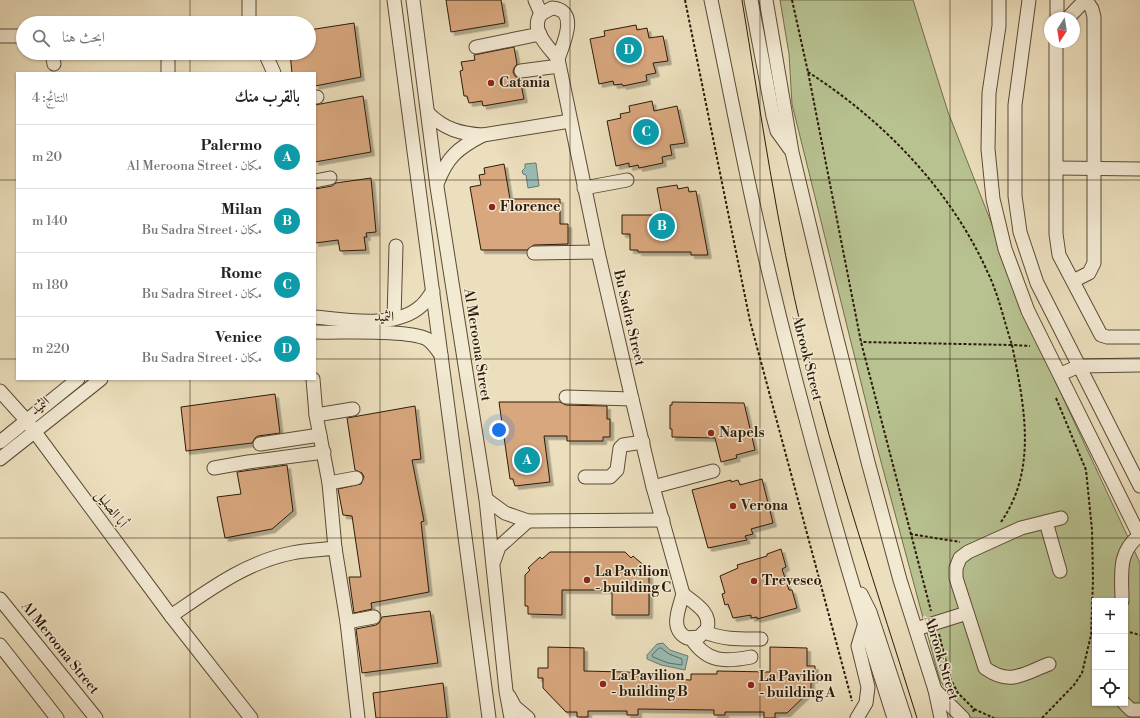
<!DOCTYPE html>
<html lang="ar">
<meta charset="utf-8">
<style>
body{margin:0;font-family:"Libre Bodoni",Amiri,serif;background:#f6f6f6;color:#222;direction:rtl}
.controls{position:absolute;right:12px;bottom:12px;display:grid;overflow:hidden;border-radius:0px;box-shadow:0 1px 3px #0004}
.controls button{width:36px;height:36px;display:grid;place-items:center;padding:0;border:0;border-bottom:1px solid #e0e0e0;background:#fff;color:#222;font:20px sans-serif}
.compass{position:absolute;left:1044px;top:12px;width:36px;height:36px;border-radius:50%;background:#fff;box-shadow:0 1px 3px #0004;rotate:192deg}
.you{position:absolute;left:499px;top:430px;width:14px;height:14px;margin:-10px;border:3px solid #fff;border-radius:50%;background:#1a73e8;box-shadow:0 0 0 6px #1a73e833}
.badge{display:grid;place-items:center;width:26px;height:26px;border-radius:50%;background:#0f766e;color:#fff;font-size:13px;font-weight:700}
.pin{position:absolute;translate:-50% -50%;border:2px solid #fff;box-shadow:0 1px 4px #0006}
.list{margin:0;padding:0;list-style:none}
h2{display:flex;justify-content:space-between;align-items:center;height:52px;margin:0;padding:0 16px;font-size:17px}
h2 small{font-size:13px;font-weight:400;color:#767676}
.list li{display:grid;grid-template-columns:26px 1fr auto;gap:12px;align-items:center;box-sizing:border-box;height:64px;padding:0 16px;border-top:1px solid #e0e0e0}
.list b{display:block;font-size:15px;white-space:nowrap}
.list p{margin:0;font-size:13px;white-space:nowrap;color:#767676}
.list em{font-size:13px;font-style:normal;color:#767676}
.icon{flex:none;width:22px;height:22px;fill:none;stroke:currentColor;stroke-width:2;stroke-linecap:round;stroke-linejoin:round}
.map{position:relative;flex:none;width:1140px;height:718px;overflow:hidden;direction:ltr}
.search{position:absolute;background:#fff;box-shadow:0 1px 3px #0004;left:16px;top:16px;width:300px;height:44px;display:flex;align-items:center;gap:10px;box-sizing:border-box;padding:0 14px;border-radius:22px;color:#767676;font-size:15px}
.panel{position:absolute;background:#fff;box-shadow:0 1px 3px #0004;left:16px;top:72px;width:300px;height:308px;border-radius:0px;direction:rtl}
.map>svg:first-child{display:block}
</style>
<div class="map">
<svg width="1140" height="718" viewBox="0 0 1140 718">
<defs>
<filter id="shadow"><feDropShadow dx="3.5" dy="3.5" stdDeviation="0" flood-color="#0004"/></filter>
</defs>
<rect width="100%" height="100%" fill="#ecdfbd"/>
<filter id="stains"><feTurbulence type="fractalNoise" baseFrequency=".005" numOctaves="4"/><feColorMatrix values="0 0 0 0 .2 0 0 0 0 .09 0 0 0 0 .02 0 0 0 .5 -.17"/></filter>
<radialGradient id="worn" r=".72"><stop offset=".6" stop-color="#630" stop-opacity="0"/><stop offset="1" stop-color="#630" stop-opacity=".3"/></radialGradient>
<!-- green -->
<path fill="#b8c291" stroke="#726e4d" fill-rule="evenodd" d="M780 0H913L948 112 1043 355 1140 563V718H972L956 703 940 681 876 443 792 104 789 54ZM1095 601H1125V703H1095Z"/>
<!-- water -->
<g fill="#99bcb5" stroke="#6d7b70">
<path d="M536 163 539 186 528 188 526 175 523 174 522 171 525 168V164Z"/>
<path d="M663 643 670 650 688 656 685 670 661 665 647 659V655L657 644Z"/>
</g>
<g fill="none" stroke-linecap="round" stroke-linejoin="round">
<!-- shore -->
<path stroke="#626b5f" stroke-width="1" d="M661 648 669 654 682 659V665L668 663 653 657 652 655 658 649Z"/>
</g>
<!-- building -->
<g fill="#d9a77e" stroke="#2b1a09" filter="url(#shadow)">
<path d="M446 0H501L505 23 451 32Z"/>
<path d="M354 23 361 77 315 86V73H292L290 53H309V30Z"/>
<path d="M636 25 637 30 647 28 649 38 663 36 668 61 653 63 656 73 646 75 647 81 623 86 622 84 614 85 613 81 599 84 590 39 605 36 604 31Z"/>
<path d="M514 47 517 64 514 68 513 72 515 76 520 79 524 99 483 106 482 101 469 103 467 96H464L460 71 463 70 461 62 475 60 474 55Z"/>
<path d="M363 96 371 152 315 162V105Z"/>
<path d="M652 101 654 111 677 106 685 143 670 145 672 155 662 157 663 163 639 168 638 165 629 167V163L616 166 607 121 621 118 620 114 630 112 629 106Z"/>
<path d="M504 164 510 199H560V224H568V244L534 245 527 250H481L470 187 481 185 479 175 485 174 484 168Z"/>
<path d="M371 178 376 232 366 233 367 237H364L366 250 340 251 338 240 315 243V189L332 186 336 183Z"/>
<path d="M677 185 678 189 688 187 689 192 696 191 708 255H691V252H638V250H630V234H622V215H662L657 188Z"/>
<path d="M275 394 280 433 258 436 255 438 252 443 186 451 181 407Z"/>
<path d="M499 402H560L566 405 607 406V419H610V437H603V441H567V436H544L550 482 515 486 513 479H510Z"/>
<path d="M672 402 744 403 755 450 736 455 737 458 721 462 715 438 672 437V429H670V405H672Z"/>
<path d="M415 406 421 459 412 460 424 521 421 522 429 592 371 603 372 609 354 613 349 577H361L352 516 343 515 338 489 361 484 364 477 362 473 355 470 347 418Z"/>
<path d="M287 465 293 511 272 529 225 538 217 497 241 494 237 472Z"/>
<path d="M762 479 773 523 751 529 753 534 745 536 747 540 708 548 692 490 731 480V482L738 480 740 485Z"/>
<path d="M781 549 786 567 782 569 789 590H792L797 608 757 619V617L751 618V615L733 618 728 604 725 605 722 594 725 593 720 576 738 568 737 565 767 556V554Z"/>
<path d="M550 552H625L631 558 633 556 647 568 645 571 649 575V615H612V590H562V615L528 614V606H525V575L530 570 528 568 540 557 542 559Z"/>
<path d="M430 611 438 663 362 673 356 629 376 625 379 623 382 617Z"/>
<path d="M548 647 584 648V671L664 673V679L691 680V674H717V671L770 672V647L807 648V666H815V679H811V690L787 713H775V718H764V712H725V715H714V710L638 709V715H627V711H588V717H577V712H566L543 688V678H538V668H548Z"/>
<path d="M443 683 447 718H376L373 693Z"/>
</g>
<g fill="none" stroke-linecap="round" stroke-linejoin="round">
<defs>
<g id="minor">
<path d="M394 0 489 718"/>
<path d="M413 0 437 187 486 499 506 691 511 718"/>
<path d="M535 0 541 14"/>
<path d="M711 0C727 75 741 151 758 226 796 392 842 556 894 718"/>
<path d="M751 0 773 116 777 131 790 149"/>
<path d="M766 0 792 152 832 319 868 462 900 580 935 690 941 718"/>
<path d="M999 0V26L989 93 988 149 993 199 1005 249 1028 311 1140 537"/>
<path d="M1029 0 1015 105V196L1020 232 1037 283 1140 486"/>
<path d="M1057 0V18"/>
<path d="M552 8C580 10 563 44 558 59 549 47 529 30 541 14Z"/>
<path d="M1068 18 1085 0"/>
<path d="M249 23V0"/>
<path d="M0 36H23"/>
<path d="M1056 42V234L1059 255 1101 335 1107 337H1140"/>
<path d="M476 47 540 34"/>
<path d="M52 53 54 64"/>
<path d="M168 53V73"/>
<path d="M265 53 274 73"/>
<path d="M558 59 598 252 632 399 653 487 683 594"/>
<path d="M521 71 559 66"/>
<path d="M315 97H317"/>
<path d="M428 113C444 129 461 134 483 135L570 121"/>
<path d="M1057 168 1140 169"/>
<path d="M315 181 330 178"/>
<path d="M437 184C447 157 458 148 483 135"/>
<path d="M584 188 627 180"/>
<path d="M534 253 598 252"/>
<path d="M1073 281 1089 273 1094 263V17L1092 9 1086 0"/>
<path d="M315 317C346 320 396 329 421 306 426 302 429 296 433 291"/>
<path d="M394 319 396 246"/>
<path d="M315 332C340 333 407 329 427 339 433 343 437 349 441 355"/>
<path d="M1061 374 1079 366 1140 365"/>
<path d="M313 379 316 415 329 483 335 548 347 622 358 718"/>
<path d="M0 391 26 420 171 616 251 718"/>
<path d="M566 397 632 399"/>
<path d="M316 415 353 409"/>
<path d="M0 442 78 379"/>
<path d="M260 444 320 435"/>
<path d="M0 459 101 379"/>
<path d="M214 468 248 462 324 452"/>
<path d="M585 477H610L617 470 620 448 623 445 643 442"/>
<path d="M329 483 356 478"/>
<path d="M653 487 713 471"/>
<path d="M486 499 505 513 528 521 663 520"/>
<path d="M1046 522 1060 571"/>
<path d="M494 561 499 547 528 521"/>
<path d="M683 594C694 603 712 612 707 629L699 637 687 638C669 629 679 609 683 594Z"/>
<path d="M861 594 870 612 905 718"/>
<path d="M0 599 96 718"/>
<path d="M1122 601C1122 575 1117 553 1139 536"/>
<path d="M171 616C209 590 246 562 292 553 306 550 321 550 335 548"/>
<path d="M347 622 374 617"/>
<path d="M916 629 967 613"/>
<path d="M705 632C723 640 742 639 761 639"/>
<path d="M691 638C707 663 725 662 751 657"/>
<path d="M0 645 57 718"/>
<path d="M1049 664C1023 674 1010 686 985 668L956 578V568L960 558 968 552 1021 528 1061 518"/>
<path d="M935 690 963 718"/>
<path d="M509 696 515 707 528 718"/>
<path d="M1124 703 1131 710H1140"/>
<path d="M857 718 866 703 868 687 858 646 864 626"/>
</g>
</defs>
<!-- minor casing -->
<use href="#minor" stroke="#5b4b36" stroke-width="15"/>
<!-- path -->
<g stroke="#2b1a09" stroke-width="2" stroke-dasharray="3 2" stroke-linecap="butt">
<path d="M685 0 750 321 852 701"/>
<path d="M792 0 808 72 861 342 931 611"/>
<path d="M808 72C884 121 951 190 988 273 999 296 1004 321 1012 345L861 342"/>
<path d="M1056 398 1086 470 1092 530 1093 580 1091 635"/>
<path d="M1001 522C1038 469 1024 404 1012 345L1030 346"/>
<path d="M910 534 960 542"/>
<path d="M1125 631 1140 635"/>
<path d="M939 634 950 678 958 693 974 709 973 712"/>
<path d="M974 709 994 718"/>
<path d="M1042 718 1074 685 1082 673 1091 635H1095"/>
</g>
<!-- minor -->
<use href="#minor" stroke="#f3ead4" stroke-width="13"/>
<!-- tram -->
<path stroke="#2b1a09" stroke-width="1" d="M742 0C761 114 777 227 804 340 835 468 878 593 917 718"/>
</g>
<!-- grid -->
<path fill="none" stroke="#2b1a09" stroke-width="1" stroke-opacity="0.55" d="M190 0V23M380 0V718M570 0V718M760 0V718M950 0V718M190 53V73M0 180H17M315 180H1140M0 359H17M315 359H1140M190 379V718M0 538H1140"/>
<!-- markers -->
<g fill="#8f2418" stroke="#f3ead4" stroke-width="1.5">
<circle cx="491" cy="83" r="4"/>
<circle cx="492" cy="207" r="4"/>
<circle cx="711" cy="433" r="4"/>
<circle cx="733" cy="506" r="4"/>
<circle cx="587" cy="580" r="4"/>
<circle cx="754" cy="581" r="4"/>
<circle cx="603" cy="684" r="4"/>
<circle cx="751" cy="685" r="4"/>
</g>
<g text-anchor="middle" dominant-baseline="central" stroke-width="3" stroke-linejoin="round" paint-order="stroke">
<!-- poi labels -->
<g font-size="14" font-weight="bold" fill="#2b1a09" stroke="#f3ead4" text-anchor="start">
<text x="499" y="83">Catania</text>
<text x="500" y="207">Florence</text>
<text x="719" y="433">Napels</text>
<text x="741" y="506">Verona</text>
<text x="595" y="572">La Pavilion<tspan x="595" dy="16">- building C</tspan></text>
<text x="762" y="581">Trevesco</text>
<text x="611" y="676">La Pavilion<tspan x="611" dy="16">- building B</tspan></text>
<text x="759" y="677">La Pavilion<tspan x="759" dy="16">- building A</tspan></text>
</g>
<!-- street labels -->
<g font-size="14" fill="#2b1a09" stroke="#f3ead4">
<text transform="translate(384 317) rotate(1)">الثميد</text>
<text transform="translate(629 318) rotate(77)">Bu Sadra Street</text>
<text transform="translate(477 345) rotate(81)">Al Meroona Street</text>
<text transform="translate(807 358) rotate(76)">Abrook Street</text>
<text transform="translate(40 406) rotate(-38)">الثميد</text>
<text transform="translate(111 509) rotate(53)">أبا الصليل</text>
<text transform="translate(60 648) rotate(51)">Al Meroona Street</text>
<text transform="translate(941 658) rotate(73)">Abrook Street</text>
</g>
</g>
<rect width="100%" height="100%" filter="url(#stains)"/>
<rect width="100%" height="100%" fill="url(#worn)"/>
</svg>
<div class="controls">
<button>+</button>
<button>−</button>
<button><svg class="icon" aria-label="locate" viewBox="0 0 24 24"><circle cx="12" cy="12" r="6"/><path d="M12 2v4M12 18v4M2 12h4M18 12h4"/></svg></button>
</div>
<svg class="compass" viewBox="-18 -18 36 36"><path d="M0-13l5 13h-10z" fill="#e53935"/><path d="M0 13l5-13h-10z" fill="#767676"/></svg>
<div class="you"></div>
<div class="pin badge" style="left:527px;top:460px;background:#0f9aa8">A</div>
<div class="pin badge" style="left:662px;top:226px;background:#0f9aa8">B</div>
<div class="pin badge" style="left:646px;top:132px;background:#0f9aa8">C</div>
<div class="pin badge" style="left:629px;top:50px;background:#0f9aa8">D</div>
<div class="search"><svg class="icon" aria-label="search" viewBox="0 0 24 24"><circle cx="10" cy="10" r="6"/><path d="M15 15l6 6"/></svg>ابحث هنا</div>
<section class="panel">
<h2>بالقرب منك<small>النتائج: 4</small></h2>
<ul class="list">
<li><span class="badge" style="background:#0f9aa8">A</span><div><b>Palermo</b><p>مكان · Al Meroona Street</p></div><em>20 m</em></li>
<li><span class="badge" style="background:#0f9aa8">B</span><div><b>Milan</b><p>مكان · Bu Sadra Street</p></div><em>140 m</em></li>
<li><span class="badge" style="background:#0f9aa8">C</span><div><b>Rome</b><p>مكان · Bu Sadra Street</p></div><em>180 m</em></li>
<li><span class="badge" style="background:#0f9aa8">D</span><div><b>Venice</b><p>مكان · Bu Sadra Street</p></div><em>220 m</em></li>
</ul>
</section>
</div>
